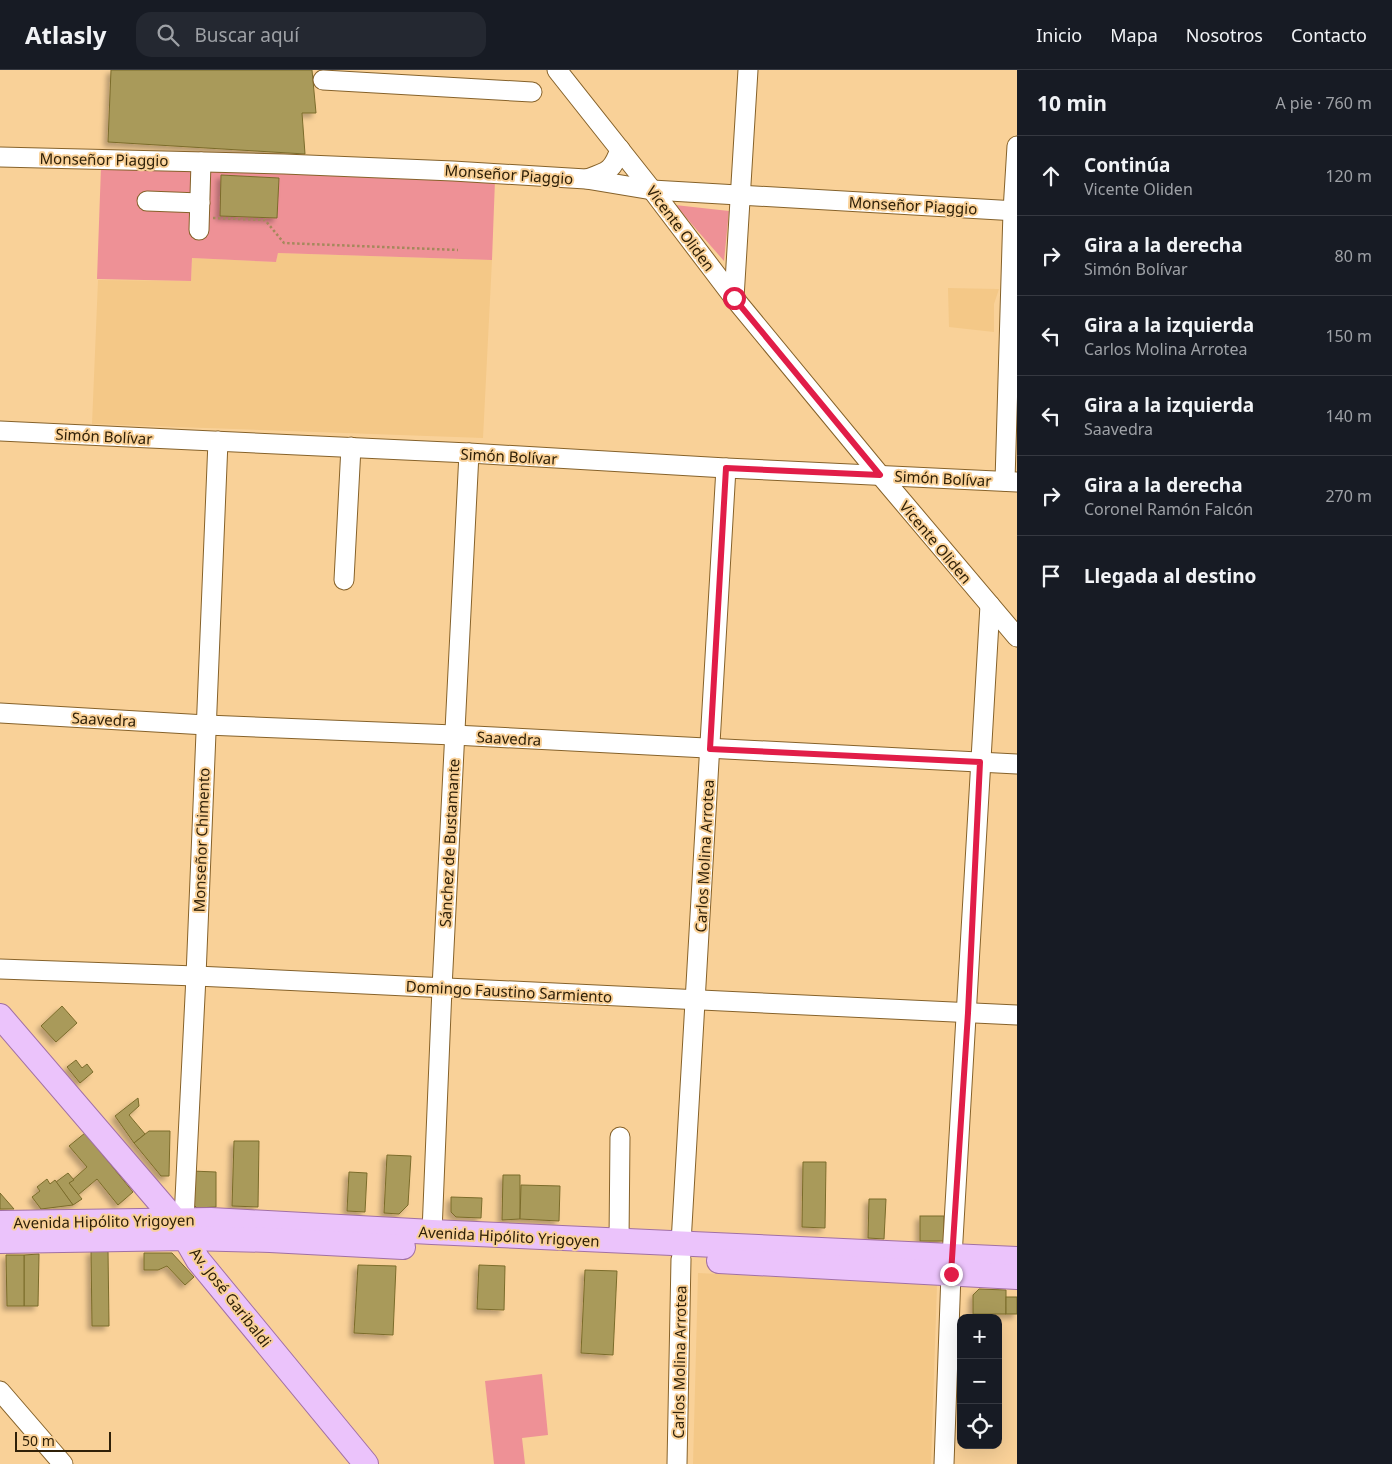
<!DOCTYPE html>
<html lang="es">
<meta charset="utf-8">
<style>
body{margin:0;font-family:"Noto Sans",sans-serif;background:#242831;color:#f1f3f6}
.controls{position:absolute;right:15px;bottom:15px;display:grid;overflow:hidden;border-radius:10px;box-shadow:0 5px 20px #0002}
.controls button{width:45px;height:45px;display:grid;place-items:center;padding:0;border:0;border-bottom:1px solid #363941;background:#171b24;color:#f1f3f6;font:25px sans-serif}
.scale{position:absolute;left:15px;bottom:12px;width:96px;box-sizing:border-box;padding-left:5px;border:2px solid #2f2008;border-top:0;font-size:14px;line-height:18px;white-space:nowrap;color:#2f2008;-webkit-text-stroke:4px #f9d198;paint-order:stroke}
.stop{position:absolute;width:15px;height:15px;margin:-11px;border:4px solid #e11d48;border-radius:50%;background:#fff}
.stop.end{background:#e11d48;border-color:#fff;box-shadow:0 1px 5px #0008}
.list{margin:0;padding:0;list-style:none}
h2{display:flex;justify-content:space-between;align-items:center;height:65px;margin:0;padding:0 20px;font-size:21px}
h2 small{font-size:16px;font-weight:400;color:#9ea1a6}
.list li{display:grid;grid-template-columns:32px 1fr auto;gap:15px;align-items:center;box-sizing:border-box;height:80px;padding:0 20px;border-top:1px solid #363941}
.list b{display:block;font-size:19px;white-space:nowrap}
.list p{margin:0;font-size:16px;white-space:nowrap;color:#9ea1a6}
.list em{font-size:16px;font-style:normal;color:#9ea1a6}
.icon{flex:none;width:28px;height:28px;fill:none;stroke:currentColor;stroke-width:2;stroke-linecap:round;stroke-linejoin:round}
.map{position:relative;flex:none;width:1017px;height:1394px;overflow:hidden}
header{display:flex;align-items:center;gap:30px;box-sizing:border-box;height:70px;padding:0 25px;background:#171b24;border-bottom:1px solid #363941}
header strong{font-size:24px}
nav{display:flex;gap:28px;margin-inline-start:auto;font-size:18px}
.search{width:350px;height:45px;background:#242831;display:flex;align-items:center;gap:12px;box-sizing:border-box;padding:0 18px;border-radius:15px;color:#9ea1a6;font-size:19px}
main{display:flex}
aside{flex:1;background:#171b24}
.map>svg:first-child{display:block}
</style>
<header>
<strong>Atlasly</strong>
<div class="search"><svg class="icon" aria-label="search" viewBox="0 0 24 24"><circle cx="10" cy="10" r="6"/><path d="M15 15l6 6"/></svg>Buscar aquí</div>
<nav><a>Inicio</a><a>Mapa</a><a>Nosotros</a><a>Contacto</a></nav>
</header>
<main>
<div class="map">
<svg width="1017" height="1394" viewBox="0 0 1017 1394">
<defs>
<filter id="shadow"><feDropShadow dx="-4" dy="4" stdDeviation="2.5" flood-color="#0004"/></filter>
</defs>
<rect width="100%" height="100%" fill="#f9d198"/>
<!-- built -->
<g fill="#f4c887">
<path d="M278 183 492 190 483 368 92 354 98 210 191 211 192 188 276 192Z"/>
<path d="M948 218 999 219 994 234V262L949 257Z"/>
<path d="M698 1203 937 1215 931 1394H693Z"/>
</g>
<!-- green -->
<g fill="#ee9196">
<path d="M101 97 495 110 492 190 278 183 276 192 192 188 191 211 97 209Z"/>
<path d="M675 135 729 141 724 191Z"/>
<path d="M542 1304 548 1365 522 1368 525 1394H494L485 1311Z"/>
</g>
<!-- building -->
<g fill="#a99a5a" stroke="#7b6c2b" filter="url(#shadow)">
<path d="M111 0H312L316 43H302L305 84 108 72Z"/>
<path d="M221 105 279 108 277 148 220 146Z"/>
<path d="M62 936 77 953 56 972 41 956Z"/>
<path d="M76 990 82 998 87 994 93 1002 80 1013 67 997Z"/>
<path d="M138 1028 139 1036 129 1045 145 1064 134 1073 115 1046Z"/>
<path d="M149 1061H170L169 1106H161L134 1073Z"/>
<path d="M85 1063 133 1122 118 1135 97 1109 78 1125 69 1113 87 1097 69 1076Z"/>
<path d="M234 1071H259L258 1137 232 1136Z"/>
<path d="M387 1085 411 1086 408 1135 399 1144 384 1143Z"/>
<path d="M803 1092H826L825 1158 802 1157Z"/>
<path d="M192 1101 216 1102V1137L197 1138 192 1133Z"/>
<path d="M349 1102 367 1103 365 1142 347 1141Z"/>
<path d="M68 1103 74 1110 69 1113 82 1129 73 1135 56 1112Z"/>
<path d="M503 1105H520V1149L502 1150Z"/>
<path d="M47 1109 50 1114 55 1110 73 1135 41 1139 32 1127 40 1121 37 1117Z"/>
<path d="M521 1115 560 1116 559 1151 520 1149Z"/>
<path d="M0 1123 14 1139H0Z"/>
<path d="M451 1127 482 1128 481 1148 456 1147 451 1142Z"/>
<path d="M869 1129H886L884 1169 868 1168Z"/>
<rect x="920" y="1146" width="24" height="25"/>
<path d="M108 1180 109 1256H92L91 1181Z"/>
<path d="M144 1183H172L194 1207 185 1215 167 1196 158 1200H144Z"/>
<path d="M39 1184 38 1236H24V1185Z"/>
<path d="M6 1185H24V1236H7Z"/>
<path d="M358 1195 396 1196 393 1265 354 1263Z"/>
<path d="M479 1195 505 1196 504 1240 477 1239Z"/>
<path d="M585 1200 617 1201 613 1285 581 1283Z"/>
<path d="M979 1219 1006 1220V1244H973V1225Z"/>
<rect x="1006" y="1227" width="11" height="17"/>
</g>
<g fill="none" stroke-linecap="round" stroke-linejoin="round">
<defs>
<g id="minor">
<path d="M557 0 652 120 734 228 880 405 1017 567"/>
<path d="M323 10 532 22"/>
<path d="M0 87 284 94 453 101 586 109 652 120 1017 141"/>
<path d="M587 109C607 102 613 101 620 79"/>
<path d="M147 131 200 133"/>
<path d="M199 160 201 92"/>
<path d="M734 228 748 0"/>
<path d="M0 361 469 383 726 398 1017 412"/>
<path d="M1005 411 1013 141 1017 76"/>
<path d="M344 510 351 377"/>
<path d="M0 643 206 655 454 665 1017 694"/>
<path d="M0 899 196 906 1017 945"/>
<path d="M432 1162 442 918 469 383"/>
<path d="M186 1164 184 1149 196 906 218 371"/>
<path d="M619 1171 620 1067"/>
<path d="M681 1173 726 398"/>
<path d="M0 1321 63 1394"/>
<path d="M677 1394 681 1189"/>
<path d="M944 1394 951 1204 990 535"/>
</g>
<g id="major">
<path d="M0 946 175 1150 198 1190 366 1394"/>
<path d="M0 1153 211 1150 432 1162 1017 1189"/>
<path d="M0 1171 187 1168 270 1170 403 1177"/>
<path d="M719 1191 1017 1207"/>
</g>
</defs>
<!-- minor casing -->
<use href="#minor" stroke="#86622a" stroke-width="21"/>
<!-- major casing -->
<use href="#major" stroke="#a170a4" stroke-width="26"/>
<!-- path -->
<path stroke="#a5885c" stroke-width="2.5" stroke-dasharray="2.5 2.5" stroke-linecap="butt" d="M213 148 265 150 284 173 458 180"/>
<!-- minor -->
<use href="#minor" stroke="#fff" stroke-width="19"/>
<!-- major -->
<use href="#major" stroke="#ebc3fb" stroke-width="24"/>
</g>
<g fill="none" stroke-linecap="round" stroke-linejoin="round">
<!-- route -->
<path stroke="#e11d48" stroke-width="6" d="M734 228 880 405 726 398 710 679 980 692 968 943 951 1204"/>
</g>
<g text-anchor="middle" dominant-baseline="central" stroke-width="4" stroke-linejoin="round" paint-order="stroke">
<!-- street labels -->
<g font-size="15" fill="#2f2008" stroke="#f9d198">
<text transform="translate(104 89) rotate(1)">Monseñor Piaggio</text>
<text transform="translate(509 104) rotate(4)">Monseñor Piaggio</text>
<text transform="translate(913 135) rotate(3)">Monseñor Piaggio</text>
<text transform="translate(681 158) rotate(53)">Vicente Oliden</text>
<text transform="translate(104 366) rotate(3)">Simón Bolívar</text>
<text transform="translate(509 386) rotate(3)">Simón Bolívar</text>
<text transform="translate(943 408) rotate(3)">Simón Bolívar</text>
<text transform="translate(936 472) rotate(50)">Vicente Oliden</text>
<text transform="translate(104 649) rotate(3)">Saavedra</text>
<text transform="translate(509 668) rotate(3)">Saavedra</text>
<text transform="translate(201 770) rotate(-88)">Monseñor Chimento</text>
<text transform="translate(449 773) rotate(-87)">Sánchez de Bustamante</text>
<text transform="translate(704 786) rotate(-87)">Carlos Molina Arrotea</text>
<text transform="translate(509 921) rotate(3)">Domingo Faustino Sarmiento</text>
<text transform="translate(104 1151) rotate(-1)">Avenida Hipólito Yrigoyen</text>
<text transform="translate(509 1166) rotate(3)">Avenida Hipólito Yrigoyen</text>
<text transform="translate(231 1227) rotate(52)">Av. José Garibaldi</text>
<text transform="translate(679 1292) rotate(-89)">Carlos Molina Arrotea</text>
</g>
</g>
</svg>
<div class="controls">
<button>+</button>
<button>−</button>
<button><svg class="icon" aria-label="locate" viewBox="0 0 24 24"><circle cx="12" cy="12" r="6"/><path d="M12 2v4M12 18v4M2 12h4M18 12h4"/></svg></button>
</div>
<div class="scale">50 m</div>
<div class="stop" style="left:734px;top:228px"></div>
<div class="stop end" style="left:951px;top:1204px"></div>
</div>
<aside>
<h2>10 min<small>A pie · 760 m</small></h2>
<ul class="list">
<li><svg class="icon" aria-label="ahead" viewBox="0 0 24 24"><path d="M12 20V5M6 11l6-6 6 6"/></svg><div><b>Continúa</b><p>Vicente Oliden</p></div><em>120 m</em></li>
<li><svg class="icon" aria-label="right" viewBox="0 0 24 24"><path d="M7 20v-9h11M14 6l5 5-5 5"/></svg><div><b>Gira a la derecha</b><p>Simón Bolívar</p></div><em>80 m</em></li>
<li><svg class="icon" aria-label="left" viewBox="0 0 24 24"><path d="M17 20v-9H6M10 6l-5 5 5 5"/></svg><div><b>Gira a la izquierda</b><p>Carlos Molina Arrotea</p></div><em>150 m</em></li>
<li><svg class="icon" aria-label="left" viewBox="0 0 24 24"><path d="M17 20v-9H6M10 6l-5 5 5 5"/></svg><div><b>Gira a la izquierda</b><p>Saavedra</p></div><em>140 m</em></li>
<li><svg class="icon" aria-label="right" viewBox="0 0 24 24"><path d="M7 20v-9h11M14 6l5 5-5 5"/></svg><div><b>Gira a la derecha</b><p>Coronel Ramón Falcón</p></div><em>270 m</em></li>
<li><svg class="icon" aria-label="arrive" viewBox="0 0 24 24"><path d="M6 21V4h12l-3 4 3 4H6"/></svg><div><b>Llegada al destino</b></div></li>
</ul>
</aside>
</main>
